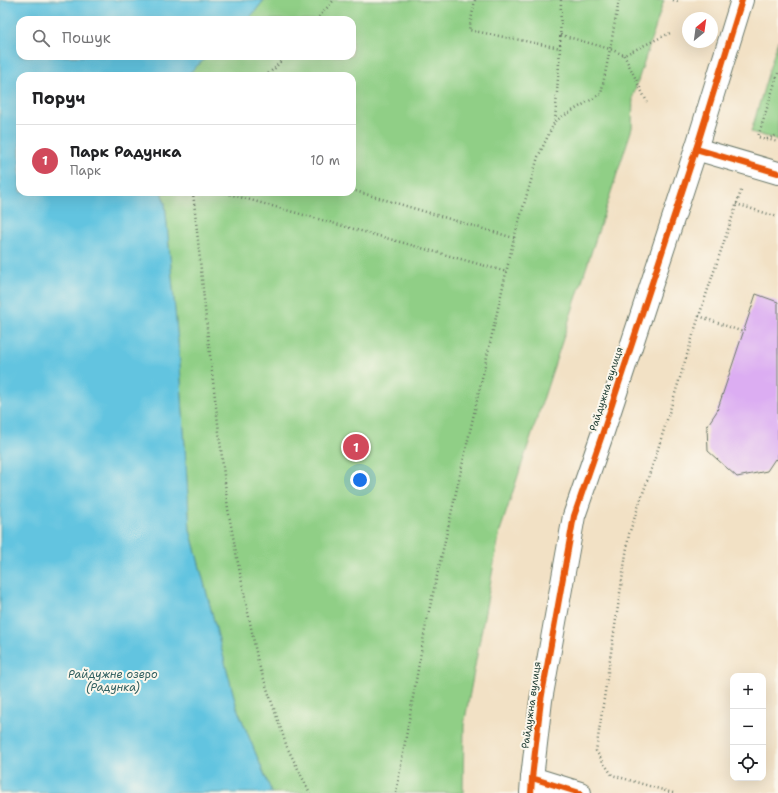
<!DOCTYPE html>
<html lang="uk">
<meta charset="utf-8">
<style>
body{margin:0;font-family:"Shantell Sans",sans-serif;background:#f6f6f6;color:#202124}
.controls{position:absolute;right:12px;bottom:12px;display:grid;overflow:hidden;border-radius:8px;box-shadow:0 4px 16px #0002}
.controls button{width:36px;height:36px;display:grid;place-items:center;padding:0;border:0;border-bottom:1px solid #e0e0e0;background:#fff;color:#202124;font:20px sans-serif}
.compass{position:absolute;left:682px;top:12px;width:36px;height:36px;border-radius:50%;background:#fff;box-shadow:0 4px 16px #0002;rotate:29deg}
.you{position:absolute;left:360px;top:480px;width:14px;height:14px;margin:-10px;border:3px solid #fff;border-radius:50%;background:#1a73e8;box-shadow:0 0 0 6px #1a73e833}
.badge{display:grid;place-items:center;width:26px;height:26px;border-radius:50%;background:#d1495b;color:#fff;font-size:13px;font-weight:700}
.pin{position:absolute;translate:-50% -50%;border:2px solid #fff;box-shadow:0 1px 4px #0006}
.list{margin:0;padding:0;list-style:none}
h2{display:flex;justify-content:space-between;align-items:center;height:52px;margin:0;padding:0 16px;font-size:17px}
h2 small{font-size:13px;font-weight:400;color:#757577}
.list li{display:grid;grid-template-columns:26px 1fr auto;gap:12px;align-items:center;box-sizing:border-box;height:72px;padding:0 16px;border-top:1px solid #e0e0e0}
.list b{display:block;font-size:15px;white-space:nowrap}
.list p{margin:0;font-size:13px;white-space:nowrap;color:#757577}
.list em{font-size:13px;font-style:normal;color:#757577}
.icon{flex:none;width:22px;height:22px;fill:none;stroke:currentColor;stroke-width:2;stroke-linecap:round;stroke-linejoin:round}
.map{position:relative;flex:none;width:778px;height:793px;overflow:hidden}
.search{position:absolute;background:#fff;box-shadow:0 4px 16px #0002;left:16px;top:16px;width:340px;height:44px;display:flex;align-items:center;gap:10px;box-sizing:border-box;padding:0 14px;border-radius:12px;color:#757577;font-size:15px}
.panel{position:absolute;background:#fff;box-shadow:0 4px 16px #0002;left:16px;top:72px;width:340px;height:124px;border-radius:12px}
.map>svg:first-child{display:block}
</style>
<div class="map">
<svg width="778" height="793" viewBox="0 0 778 793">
<rect width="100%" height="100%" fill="#fbf7ec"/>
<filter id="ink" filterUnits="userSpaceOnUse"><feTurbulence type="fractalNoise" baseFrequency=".025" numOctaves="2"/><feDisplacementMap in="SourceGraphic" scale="8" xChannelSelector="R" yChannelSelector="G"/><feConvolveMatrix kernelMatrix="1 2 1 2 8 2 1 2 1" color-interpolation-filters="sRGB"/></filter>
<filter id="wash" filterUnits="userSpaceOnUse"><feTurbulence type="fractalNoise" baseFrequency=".012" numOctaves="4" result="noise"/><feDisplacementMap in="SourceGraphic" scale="16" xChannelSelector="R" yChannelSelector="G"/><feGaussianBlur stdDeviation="0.9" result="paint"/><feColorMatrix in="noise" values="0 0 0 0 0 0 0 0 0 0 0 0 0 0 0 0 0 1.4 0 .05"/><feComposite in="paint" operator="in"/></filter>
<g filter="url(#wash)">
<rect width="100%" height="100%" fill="#f2e1c5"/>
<!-- green -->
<g fill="#90cf86" stroke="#58865d">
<path d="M264 0H664L633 96 632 128 500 531 464 725 463 793H272L237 708 190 530 180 364 165 203 161 192H352V76H186L208 56H352V20H247L253 14Z"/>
<path d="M778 40V140L751 132Z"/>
</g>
<!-- water -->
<path fill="#62c4e0" stroke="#40808a" d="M0 0H264L253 14 247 20H20V56H208L186 76H20V192H161L165 203 180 364 190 530 237 708 272 793H0Z"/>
<g id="blocks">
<!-- building -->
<path fill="#dcadf2" d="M756 294 778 302V460L775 459 767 471 737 477 708 451 707 426 717 411Z"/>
</g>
</g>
<g filter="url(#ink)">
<use href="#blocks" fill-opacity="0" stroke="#697667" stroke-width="1"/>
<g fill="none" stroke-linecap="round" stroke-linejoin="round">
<defs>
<path id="minor" d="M696 149 778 173"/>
<g id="tertiary">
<path d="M532 778 580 793"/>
<path d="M531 793 532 778 541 700 574 516 602 435 696 149 742 0"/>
</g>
</defs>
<!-- minor casing -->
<use href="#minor" stroke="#697667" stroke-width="24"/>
<!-- tertiary casing -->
<use href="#tertiary" stroke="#697667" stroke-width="24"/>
<!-- path -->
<g stroke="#697667" stroke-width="2.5" stroke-dasharray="1 3" stroke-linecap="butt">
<path d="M475 0 469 30 560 48"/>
<path d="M673 0 679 2"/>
<path d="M316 20 334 0"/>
<path d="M561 35 610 49 624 55 670 33"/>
<path d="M624 55 647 102"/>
<path d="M778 73 758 137 778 142"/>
<path d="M265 76 275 68 285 56"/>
<path d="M555 121 601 94 610 49 619 0"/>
<path d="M767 139 778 135"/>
<path d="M352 190 514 238"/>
<path d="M193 192 208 338 228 509 237 558 258 662 287 747 310 793"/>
<path d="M222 192 507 272"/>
<path d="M736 204 778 217"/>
<path d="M699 316 743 332"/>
<path d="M396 793 426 624 514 238 538 157 555 121 560 49 561 0"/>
<path d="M673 793 612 775 596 751 629 534 657 452 699 316 742 188"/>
</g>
<!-- minor -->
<use href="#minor" stroke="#fff" stroke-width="22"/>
<!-- tertiary -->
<use href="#tertiary" stroke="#fff" stroke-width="22"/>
<defs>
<g id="cycleway">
<path d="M696 149 778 173"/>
<path d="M532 778 580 793"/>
<path d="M531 793 532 778 541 700 574 516 602 435 696 149 742 0"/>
</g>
</defs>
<!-- cycleway casing -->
<use href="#cycleway" stroke="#fbf7ec" stroke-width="8"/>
<!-- cycleway -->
<use href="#cycleway" stroke="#e8590c" stroke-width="6"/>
</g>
</g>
<g text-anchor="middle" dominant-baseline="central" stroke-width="4" stroke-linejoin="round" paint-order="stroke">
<!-- street labels -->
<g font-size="10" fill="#1f3d34" stroke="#fbf7ec">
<text transform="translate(606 389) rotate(-72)">Райдужна вулиця</text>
<text transform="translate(531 705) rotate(-82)">Райдужна вулиця</text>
</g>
<!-- water labels -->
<g font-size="11" font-style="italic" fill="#305f5f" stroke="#fbf7ec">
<text x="113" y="674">Райдужне озеро<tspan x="113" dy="13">(Радунка)</tspan></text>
</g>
</g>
</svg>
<div class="controls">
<button>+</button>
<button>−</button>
<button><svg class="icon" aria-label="locate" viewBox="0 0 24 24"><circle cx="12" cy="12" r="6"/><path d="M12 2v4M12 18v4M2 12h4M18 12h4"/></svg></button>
</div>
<svg class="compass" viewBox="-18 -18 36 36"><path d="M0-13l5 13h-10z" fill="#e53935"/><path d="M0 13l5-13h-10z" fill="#757577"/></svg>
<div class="you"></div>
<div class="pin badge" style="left:356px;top:447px">1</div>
<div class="search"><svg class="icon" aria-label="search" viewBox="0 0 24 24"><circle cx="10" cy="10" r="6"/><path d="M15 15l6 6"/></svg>Пошук</div>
<section class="panel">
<h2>Поруч<small></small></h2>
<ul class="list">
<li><span class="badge">1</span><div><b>Парк Радунка</b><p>Парк</p></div><em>10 m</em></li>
</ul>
</section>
</div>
